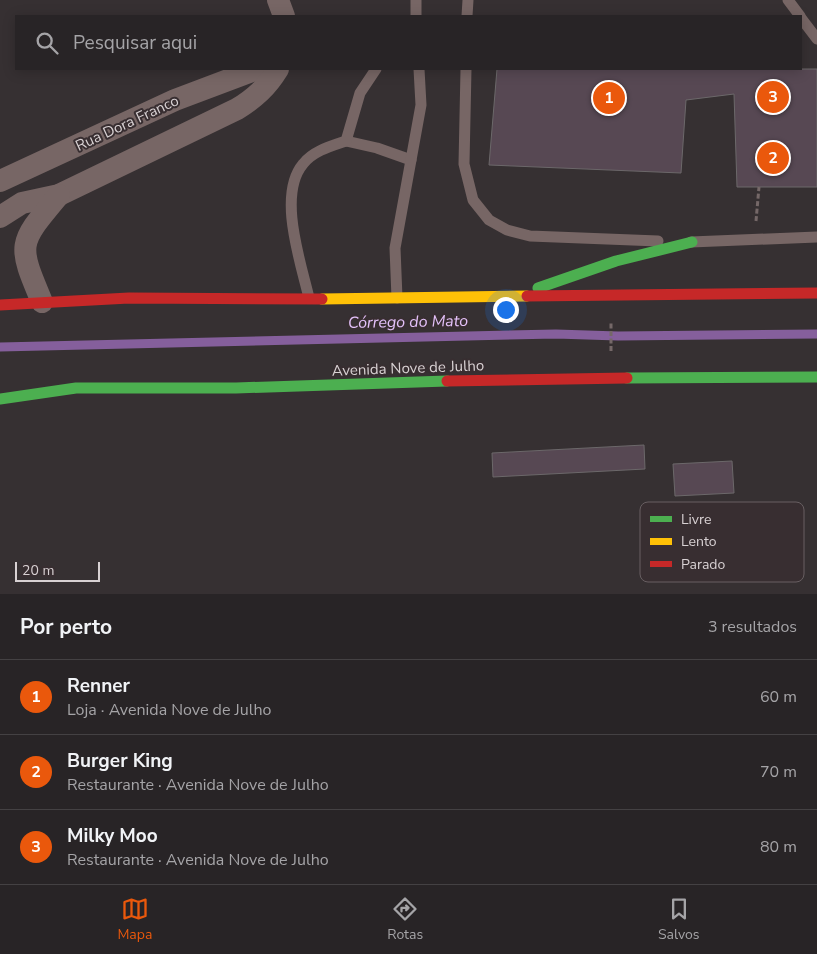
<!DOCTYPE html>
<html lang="pt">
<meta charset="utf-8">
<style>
body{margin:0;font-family:"Nunito Sans",sans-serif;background:#343032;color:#f1f3f6}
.scale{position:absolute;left:15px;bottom:12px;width:85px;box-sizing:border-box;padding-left:5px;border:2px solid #d8d1d3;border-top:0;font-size:14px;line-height:18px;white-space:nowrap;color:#d8d1d3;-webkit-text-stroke:4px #382e31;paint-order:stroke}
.you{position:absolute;left:505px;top:309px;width:18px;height:18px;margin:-12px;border:4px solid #fff;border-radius:50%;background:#1a73e8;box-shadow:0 0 0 8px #1a73e833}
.badge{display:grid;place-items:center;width:32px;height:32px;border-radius:50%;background:#ea580c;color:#fff;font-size:16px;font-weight:700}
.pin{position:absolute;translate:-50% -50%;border:2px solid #fff;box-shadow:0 1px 5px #0006}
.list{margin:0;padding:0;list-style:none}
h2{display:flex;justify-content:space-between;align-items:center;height:65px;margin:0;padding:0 20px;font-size:21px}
h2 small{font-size:16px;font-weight:400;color:#a5a4a7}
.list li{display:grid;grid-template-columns:32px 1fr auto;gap:15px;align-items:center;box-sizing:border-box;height:75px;padding:0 20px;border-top:1px solid #444143}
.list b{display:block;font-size:19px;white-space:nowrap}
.list p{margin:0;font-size:16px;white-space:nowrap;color:#a5a4a7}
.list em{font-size:16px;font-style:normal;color:#a5a4a7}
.icon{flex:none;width:28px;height:28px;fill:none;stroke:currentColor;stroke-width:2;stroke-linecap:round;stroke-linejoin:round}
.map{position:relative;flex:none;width:817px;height:594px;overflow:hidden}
.search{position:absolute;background:#282426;box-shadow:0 2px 12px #0003;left:15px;right:15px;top:15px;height:55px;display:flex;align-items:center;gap:12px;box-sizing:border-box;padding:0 18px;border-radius:0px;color:#a5a4a7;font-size:19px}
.sheet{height:290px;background:#282426}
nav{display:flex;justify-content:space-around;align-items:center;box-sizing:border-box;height:70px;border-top:1px solid #444143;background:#282426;font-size:14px;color:#a5a4a7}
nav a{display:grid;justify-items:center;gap:2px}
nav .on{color:#ea580c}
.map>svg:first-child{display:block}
</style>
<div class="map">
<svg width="817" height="594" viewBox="0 0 817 594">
<rect width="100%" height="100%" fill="#363032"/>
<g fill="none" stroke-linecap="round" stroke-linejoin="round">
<!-- stream -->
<path stroke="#855f9c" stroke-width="9" d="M0 347 556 334 618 336 817 334"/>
</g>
<!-- building -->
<g fill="#574853" stroke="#6c686a">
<path d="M497 69H817V187H737L734 94 686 100 681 173 489 165Z"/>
<path d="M644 445 645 469 493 477 492 453Z"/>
<path d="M732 461 734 493 675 496 673 464Z"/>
</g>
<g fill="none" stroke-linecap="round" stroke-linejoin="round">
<!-- path -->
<g stroke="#756868" stroke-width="3" stroke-dasharray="5 2.5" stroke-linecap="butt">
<path d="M756 221 759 187"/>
<path d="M611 351V322"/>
</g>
<!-- lane -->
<g stroke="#776665" stroke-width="11">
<path d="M416 0V16"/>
<path d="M788 0 800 16"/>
<path d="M467 16 468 0"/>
<path d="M801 18 817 39"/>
<path d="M466 69 464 164 473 200 489 220 507 230 530 236 658 241"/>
<path d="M346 141 377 148 411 160"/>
<path d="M691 242 817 237"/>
<path d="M309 298C301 263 277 195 303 164 313 151 331 146 346 141L360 93 376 69"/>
<path d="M397 298 395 248 421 105 419 69"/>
</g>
<!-- street -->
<g stroke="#776665" stroke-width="22">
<path d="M278 0 284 16"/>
<path d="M0 181 175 100 257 69"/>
<path d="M0 217 22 203 59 195 237 109C255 98 267 87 278 69"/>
<path d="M42 302C17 243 18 244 59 195"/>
</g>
<!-- fast -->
<g stroke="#4caf50" stroke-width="11">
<path d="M538 288 616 261 692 242"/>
<path d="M627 378 817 377"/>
<path d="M0 399 76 388H236L447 381"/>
</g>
<!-- slow -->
<path stroke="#ffc107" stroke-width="11" d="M322 299 527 296"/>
<!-- jam -->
<g stroke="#c62828" stroke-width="11">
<path d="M527 296 817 293"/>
<path d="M0 305 129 298 322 299"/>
<path d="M447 381 627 378"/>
</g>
</g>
<g text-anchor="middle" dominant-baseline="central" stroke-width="4" stroke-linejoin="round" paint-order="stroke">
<!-- street labels -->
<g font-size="15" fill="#d8d1d3" stroke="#382e31">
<text transform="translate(127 123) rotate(-25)">Rua Dora Franco</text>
<text transform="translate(408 368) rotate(-2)">Avenida Nove de Julho</text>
</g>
<!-- water labels -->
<g font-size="16" font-style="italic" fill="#e3c1f9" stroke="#382e31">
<text transform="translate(408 322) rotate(-1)">Córrego do Mato</text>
</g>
</g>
<!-- legend -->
<rect x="640" y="502" width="164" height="80" rx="8" fill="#382e31" stroke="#685f62" stroke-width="1"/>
<rect x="650" y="516" width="22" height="6" fill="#4caf50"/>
<rect x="650" y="538" width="22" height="7" fill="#ffc107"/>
<rect x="650" y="561" width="22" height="6" fill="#c62828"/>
<g font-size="14" fill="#d8d1d3">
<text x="681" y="524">Livre</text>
<text x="681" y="546">Lento</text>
<text x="681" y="569">Parado</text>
</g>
</svg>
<div class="scale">20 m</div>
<div class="you"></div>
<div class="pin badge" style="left:609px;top:98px">1</div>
<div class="pin badge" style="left:773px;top:158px">2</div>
<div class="pin badge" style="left:773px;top:97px">3</div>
<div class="search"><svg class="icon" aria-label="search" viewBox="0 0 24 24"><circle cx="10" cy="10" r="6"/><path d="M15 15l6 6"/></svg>Pesquisar aqui</div>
</div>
<section class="sheet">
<h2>Por perto<small>3 resultados</small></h2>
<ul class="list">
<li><span class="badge">1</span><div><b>Renner</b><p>Loja · Avenida Nove de Julho</p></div><em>60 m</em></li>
<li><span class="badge">2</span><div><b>Burger King</b><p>Restaurante · Avenida Nove de Julho</p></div><em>70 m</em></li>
<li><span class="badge">3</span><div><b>Milky Moo</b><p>Restaurante · Avenida Nove de Julho</p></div><em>80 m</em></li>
</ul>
</section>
<nav>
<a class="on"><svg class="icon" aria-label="map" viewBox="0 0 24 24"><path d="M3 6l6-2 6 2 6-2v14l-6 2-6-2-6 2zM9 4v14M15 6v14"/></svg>Mapa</a>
<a><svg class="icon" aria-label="directions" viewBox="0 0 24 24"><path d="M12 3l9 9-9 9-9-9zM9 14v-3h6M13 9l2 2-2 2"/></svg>Rotas</a>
<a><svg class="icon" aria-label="saved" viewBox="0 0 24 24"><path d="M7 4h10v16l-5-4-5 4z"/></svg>Salvos</a>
</nav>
